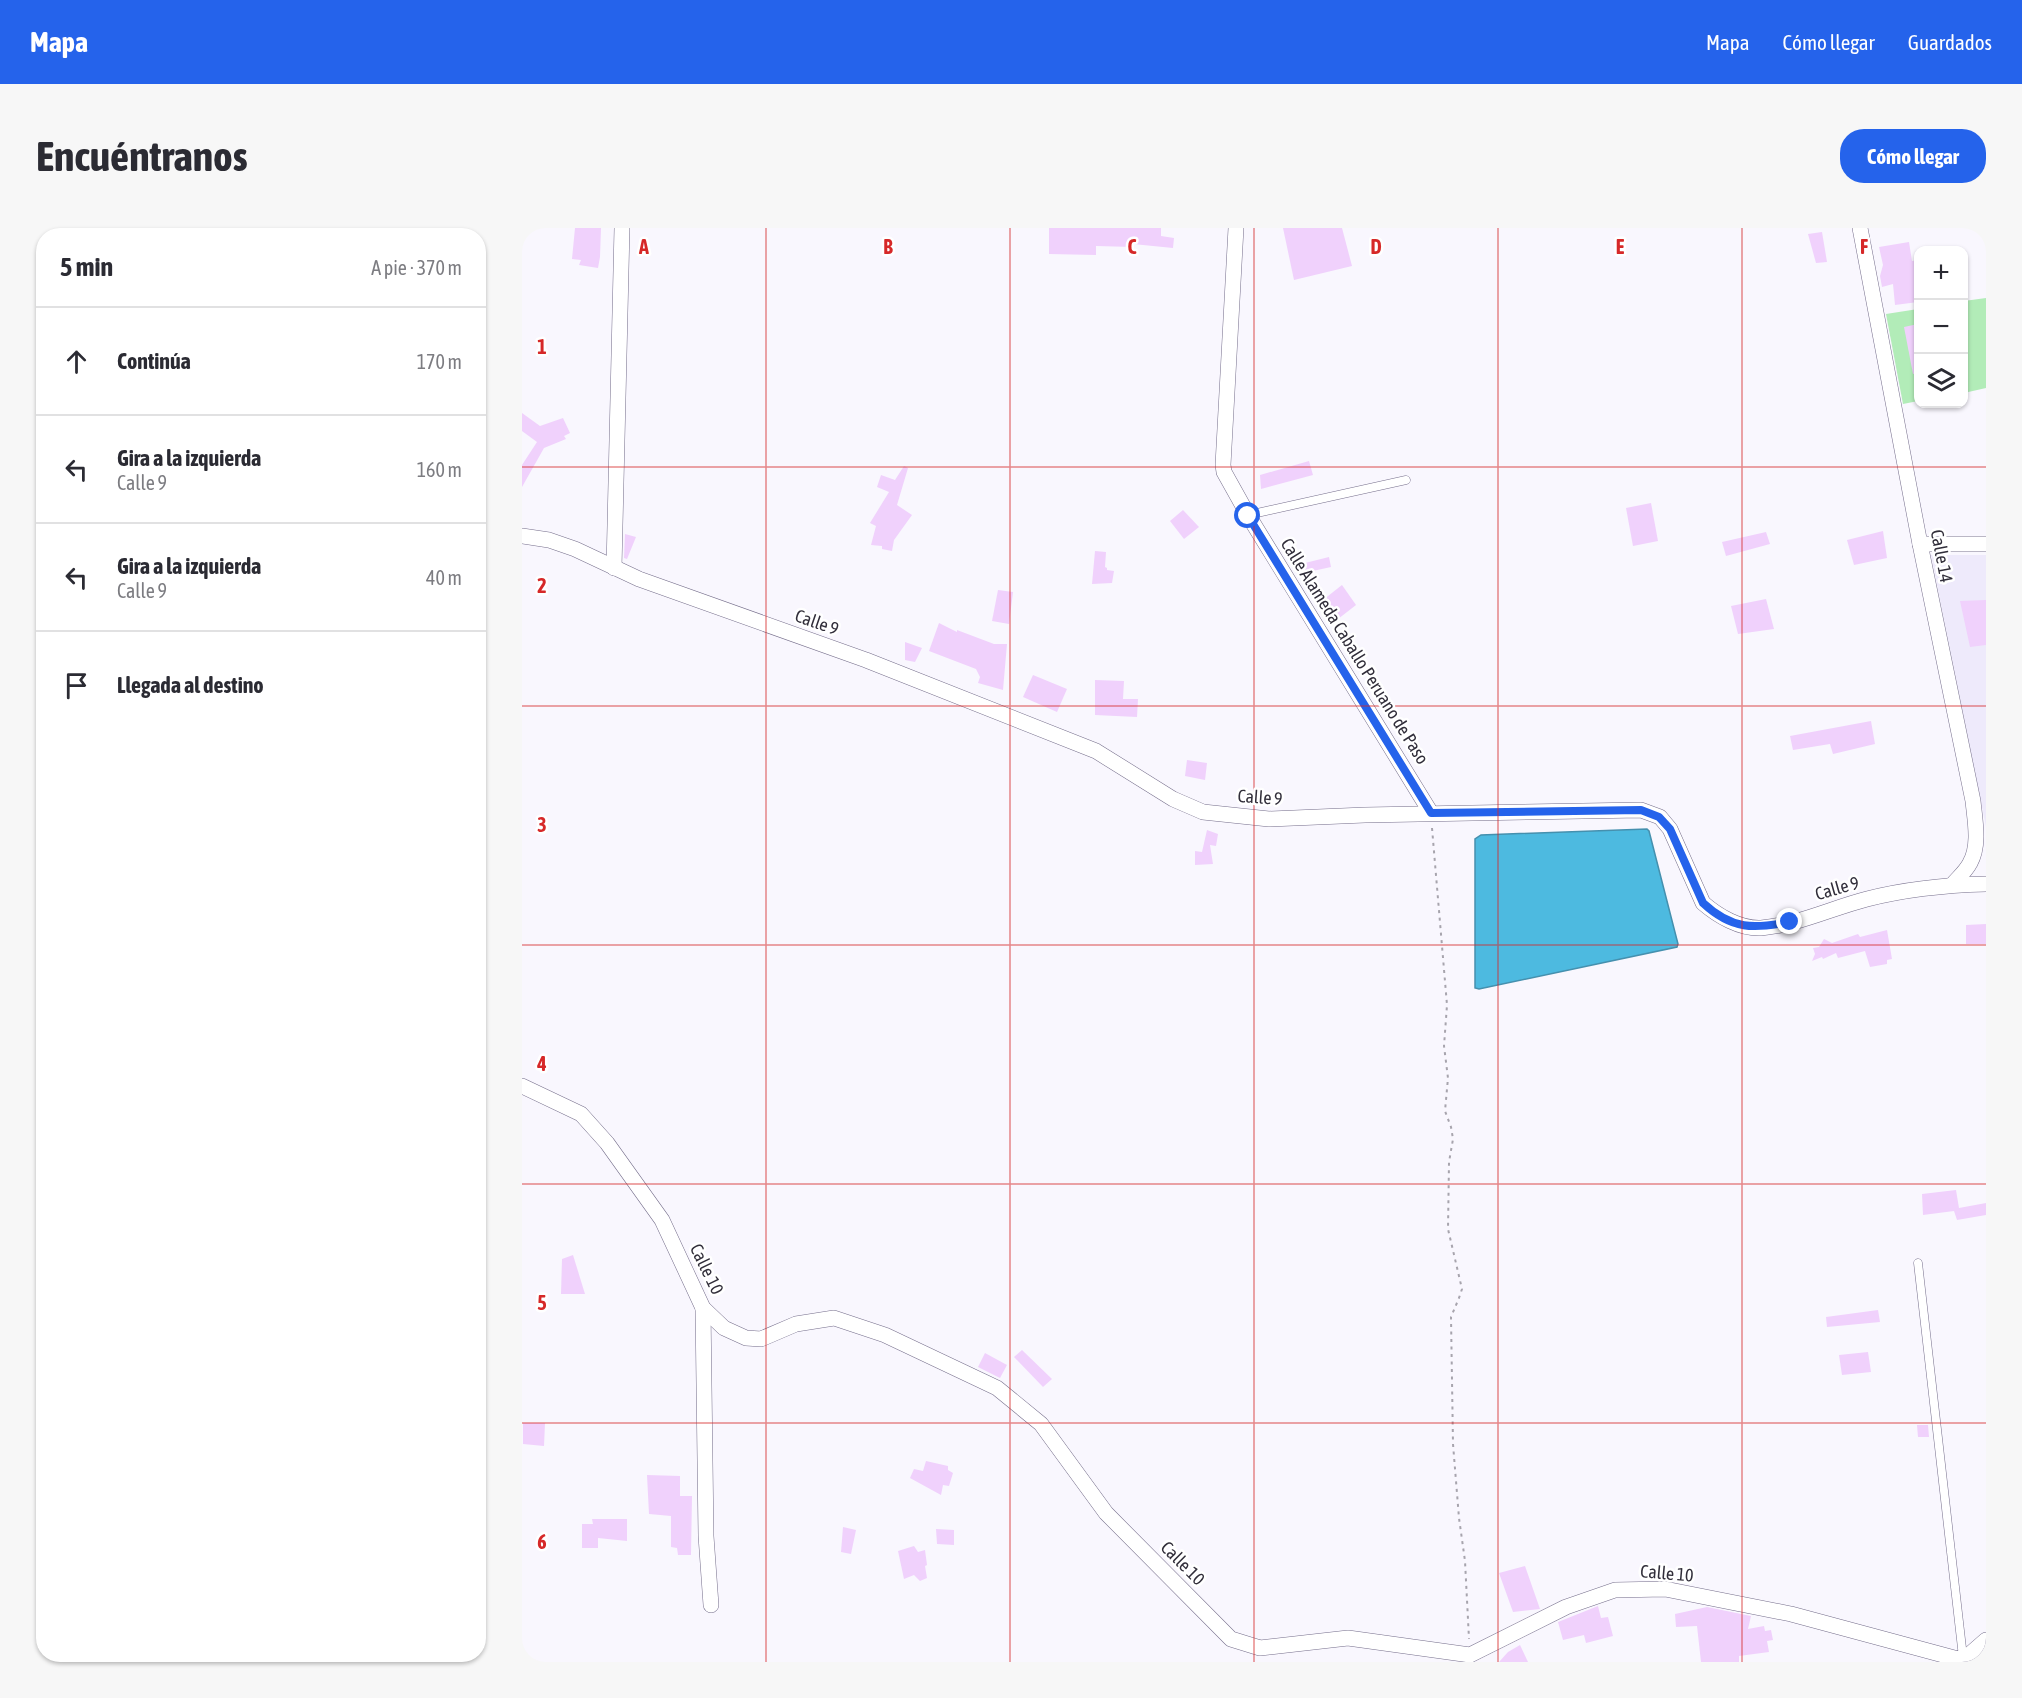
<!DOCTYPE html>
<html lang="es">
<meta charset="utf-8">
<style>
body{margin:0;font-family:"Asap Condensed",sans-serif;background:#f7f7f7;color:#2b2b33}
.controls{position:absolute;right:18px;top:18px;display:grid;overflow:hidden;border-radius:12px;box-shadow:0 2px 4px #0004}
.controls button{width:54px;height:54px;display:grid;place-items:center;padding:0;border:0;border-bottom:2px solid #e1e1e2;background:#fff;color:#2b2b33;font:30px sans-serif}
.stop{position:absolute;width:18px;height:18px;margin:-14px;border:4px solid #2563eb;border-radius:50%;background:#fff}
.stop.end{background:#2563eb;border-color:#fff;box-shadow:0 2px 6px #0008}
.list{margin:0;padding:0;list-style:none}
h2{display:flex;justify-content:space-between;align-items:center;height:78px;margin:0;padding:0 24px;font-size:26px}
h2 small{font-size:20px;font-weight:400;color:#7c7c81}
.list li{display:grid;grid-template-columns:39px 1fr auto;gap:18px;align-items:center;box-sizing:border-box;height:108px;padding:0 24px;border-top:2px solid #e1e1e2}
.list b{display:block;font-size:22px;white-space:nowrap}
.list p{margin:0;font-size:20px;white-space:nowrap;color:#7c7c81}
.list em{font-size:20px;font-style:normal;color:#7c7c81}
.icon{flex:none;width:33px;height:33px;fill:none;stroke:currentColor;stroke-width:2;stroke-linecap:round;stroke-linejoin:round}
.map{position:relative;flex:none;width:1464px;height:1434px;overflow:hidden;border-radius:24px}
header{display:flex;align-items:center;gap:36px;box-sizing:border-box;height:84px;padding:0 30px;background:#2563eb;color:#fff}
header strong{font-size:28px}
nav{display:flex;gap:33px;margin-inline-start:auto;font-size:21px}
.intro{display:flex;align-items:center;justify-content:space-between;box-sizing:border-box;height:144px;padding:0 36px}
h1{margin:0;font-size:42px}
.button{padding:15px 27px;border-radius:24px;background:#2563eb;color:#fff;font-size:21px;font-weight:700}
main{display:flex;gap:36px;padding:0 36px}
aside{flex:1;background:#fff;border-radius:24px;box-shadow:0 2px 4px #0004}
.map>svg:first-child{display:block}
</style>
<header>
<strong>Mapa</strong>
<nav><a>Mapa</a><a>Cómo llegar</a><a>Guardados</a></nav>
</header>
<div class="intro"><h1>Encuéntranos</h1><a class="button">Cómo llegar</a></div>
<main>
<aside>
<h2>5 min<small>A pie · 370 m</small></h2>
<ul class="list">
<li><svg class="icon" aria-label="ahead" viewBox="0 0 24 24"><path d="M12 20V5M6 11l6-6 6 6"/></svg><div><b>Continúa</b></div><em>170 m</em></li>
<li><svg class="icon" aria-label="left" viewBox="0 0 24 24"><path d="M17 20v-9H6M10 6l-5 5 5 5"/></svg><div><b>Gira a la izquierda</b><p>Calle 9</p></div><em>160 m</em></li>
<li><svg class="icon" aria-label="left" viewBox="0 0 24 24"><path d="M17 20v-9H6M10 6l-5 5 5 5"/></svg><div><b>Gira a la izquierda</b><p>Calle 9</p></div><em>40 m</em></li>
<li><svg class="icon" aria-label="arrive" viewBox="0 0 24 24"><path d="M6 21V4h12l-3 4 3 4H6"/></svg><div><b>Llegada al destino</b></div></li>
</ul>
</aside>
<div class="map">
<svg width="1464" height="1434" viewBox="0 0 1464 1434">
<rect width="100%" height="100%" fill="#f9f7fe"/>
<!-- built -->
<path fill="#eeeafb" d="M1409 327H1464V599Z"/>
<!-- green -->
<g fill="#b2ecb8">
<path d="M1464 70V160L1442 165V73Z"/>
<path d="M1396 81V173L1381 176 1364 86Z"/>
</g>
<!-- water -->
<path fill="#4dbae0" stroke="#4590ae" stroke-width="1.5" d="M1125 601 1127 603 1156 716 1155 719 957 761 953 760V611L959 607Z"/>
<!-- building -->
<g fill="#f0d1fc">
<path d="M53 0H79L78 29 76 40 57 37 59 32 50 31Z"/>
<path d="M527 0H639V8L652 10 651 20 611 16V19L574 18V27L527 26Z"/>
<path d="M761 0H820L830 38 772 52Z"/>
<path d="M1300 4 1305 34 1294 35 1286 6Z"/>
<path d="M1387 14 1390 33 1396 32V74L1373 77 1371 56 1360 59 1358 48 1361 37 1357 19Z"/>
<path d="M1396 96V145L1391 146 1382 99Z"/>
<path d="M0 185 18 198 41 190 48 205 42 208 44 211 22 220 0 259V237L15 214 0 203Z"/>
<path d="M787 233 791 247 739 261 738 247Z"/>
<path d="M382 238 386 240 375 277 390 287 372 312 370 323 360 321V318L349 317 354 298 348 295 367 264 355 259 359 247 373 252Z"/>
<path d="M1129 275 1136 313 1111 318 1104 280Z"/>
<path d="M661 282 677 299 662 311 648 293Z"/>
<path d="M1361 303 1365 330 1332 337 1325 312Z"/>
<path d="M1244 304 1248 316 1204 328 1200 314Z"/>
<path d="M103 306 114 309 105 331 102 330Z"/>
<path d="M573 323 584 324 583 339 585 340V342L592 343 590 355 570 356Z"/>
<path d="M807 329 809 339 777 346 775 337Z"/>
<path d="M820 357 834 377 816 391 801 372Z"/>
<path d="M476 362 491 364 487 396 470 393Z"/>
<path d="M1244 371 1252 401 1216 406 1209 378Z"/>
<path d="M1464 372V417L1448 419 1438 373Z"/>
<path d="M417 395 435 404V402L472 416H485L481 462 456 455 458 449 454 441 407 423Z"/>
<path d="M383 414 400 420 393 434 383 432Z"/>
<path d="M511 447 545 461 535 484 501 469Z"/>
<path d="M573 452 602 453 601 471H616L615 489 573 487Z"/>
<path d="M1349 493 1353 516 1311 526 1308 516 1271 522 1268 508Z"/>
<path d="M665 532 685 535 683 552 663 548Z"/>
<path d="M685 602 696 606 694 618 688 617 691 636 673 637V623L680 624Z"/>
<path d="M1464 696V716H1444V697Z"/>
<path d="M1365 702 1370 731 1365 732V736L1348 739 1343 723 1316 730 1314 725 1301 731 1300 729 1290 733 1293 726 1291 720 1297 719 1302 711 1310 715 1336 706 1338 709Z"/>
<path d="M1434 962 1437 980 1464 975V987L1435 992 1432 983 1401 987 1400 966Z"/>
<path d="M51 1027 63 1066H39L40 1031Z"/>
<path d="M1356 1082 1358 1094 1305 1099 1304 1089Z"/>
<path d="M500 1122 530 1151 521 1159 492 1129Z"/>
<path d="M1346 1124 1349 1144 1320 1147 1317 1127Z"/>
<path d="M463 1125 485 1137 478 1150 456 1139Z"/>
<path d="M1 1195H23L22 1218 1 1216Z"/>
<path d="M1395 1197H1406L1407 1209H1396Z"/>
<path d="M404 1233 426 1238V1242L431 1245 427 1258 421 1257 419 1267 388 1250 392 1241 401 1243Z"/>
<path d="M125 1247 158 1248V1268H170L169 1327H156L155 1320 149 1319V1288L127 1286Z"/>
<path d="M70 1291H105V1313L76 1310V1320H60V1296H71Z"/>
<path d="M321 1299 334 1302 329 1326 319 1324Z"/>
<path d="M414 1301 432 1302V1317L415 1316Z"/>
<path d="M392 1318 396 1324 403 1322 405 1337 403 1338 405 1350 398 1353 392 1347 382 1351 376 1323Z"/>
<path d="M1003 1338 1018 1381 991 1384 977 1345Z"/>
<path d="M1076 1378 1079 1390 1086 1389 1091 1408 1064 1415 1062 1407 1041 1412 1036 1394Z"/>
<path d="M1185 1379 1229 1388 1226 1401 1242 1398 1243 1403 1249 1402 1251 1412 1245 1413 1247 1424 1217 1428V1434H1179L1175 1398 1154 1399 1153 1386Z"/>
<path d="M998 1417 1006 1434H977L986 1424Z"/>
</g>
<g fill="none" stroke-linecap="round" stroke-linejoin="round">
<defs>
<g id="lane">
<path d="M726 287 884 252"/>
<path d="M1396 1035 1441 1429"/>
</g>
<g id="street">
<path d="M714 0 701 237 702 244 726 287 909 585"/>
<path d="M1338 0 1398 316 1451 573C1453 593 1458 617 1448 635 1444 643 1436 650 1430 657"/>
<path d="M0 308 27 312 53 321 117 351 344 432 574 523 651 571 681 584 747 591 843 587 1119 582 1138 589 1148 601 1181 675C1196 688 1218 701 1239 700 1275 697 1310 680 1345 671 1384 661 1425 657 1464 656"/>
<path d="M1398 316H1464"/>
<path d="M92 340 100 0"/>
<path d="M0 858 59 886 85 915 140 992 181 1080 202 1100 224 1110 239 1111 274 1096 312 1090 363 1107 475 1160 519 1196 584 1285 709 1411 738 1420 826 1410 948 1427 1044 1379 1093 1362 1143 1361 1269 1386 1436 1431 1448 1426 1464 1412"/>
<path d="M181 1080 184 1308 189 1377"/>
</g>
</defs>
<!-- lane casing -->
<use href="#lane" stroke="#756e8b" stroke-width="9"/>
<!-- street casing -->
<use href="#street" stroke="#756e8b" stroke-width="16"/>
<!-- path -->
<path stroke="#a7a4ad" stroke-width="2" stroke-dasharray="3 4.5" stroke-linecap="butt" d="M910 600 925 777 922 818 926 850 923 883 929 899 931 911 927 934 926 1001 940 1061 937 1070 929 1089 931 1216 937 1290 943 1333 947 1411"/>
<!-- lane -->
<use href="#lane" stroke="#fff" stroke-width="8"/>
<!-- street -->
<use href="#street" stroke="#fff" stroke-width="15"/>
</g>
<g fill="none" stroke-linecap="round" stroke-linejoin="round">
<!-- route -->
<path stroke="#2563eb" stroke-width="8" d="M726 288 909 585 1119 582 1137 589 1148 601 1181 675C1210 702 1232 701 1268 694"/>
</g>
<!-- grid -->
<path fill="none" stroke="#d62828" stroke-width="1.5" stroke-opacity="0.55" d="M244 0V1434M488 0V1434M732 0V1434M976 0V1434M1220 0V1434M0 239H1464M0 478H1464M0 717H1464M0 956H1464M0 1195H1464"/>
<g text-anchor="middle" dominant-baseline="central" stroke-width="5" stroke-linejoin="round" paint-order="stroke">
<!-- street labels -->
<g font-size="18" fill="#312e3a" stroke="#fff">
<text transform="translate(1420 328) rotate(79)">Calle 14</text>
<text transform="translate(295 394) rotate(19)">Calle 9</text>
<text transform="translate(833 423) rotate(58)">Calle Alameda Caballo Peruano de Paso</text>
<text transform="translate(738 569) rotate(4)">Calle 9</text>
<text transform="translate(1315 660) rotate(-16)">Calle 9</text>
<text transform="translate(185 1041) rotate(64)">Calle 10</text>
<text transform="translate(661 1335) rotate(45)">Calle 10</text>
<text transform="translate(1145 1345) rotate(5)">Calle 10</text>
</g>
</g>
<g font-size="20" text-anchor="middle" font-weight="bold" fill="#d62828" stroke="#fff" stroke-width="5" stroke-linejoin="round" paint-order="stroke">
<text x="122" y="26">A</text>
<text x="366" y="26">B</text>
<text x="610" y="26">C</text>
<text x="854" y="26">D</text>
<text x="1098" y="26">E</text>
<text x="1342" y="26">F</text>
<text x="20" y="126">1</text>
<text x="20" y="365">2</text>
<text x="20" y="604">3</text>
<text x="20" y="843">4</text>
<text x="20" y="1082">5</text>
<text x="20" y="1321">6</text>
</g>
</svg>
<div class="controls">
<button>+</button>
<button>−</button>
<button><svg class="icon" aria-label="layers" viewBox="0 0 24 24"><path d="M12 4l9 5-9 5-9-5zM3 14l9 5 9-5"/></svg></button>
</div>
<div class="stop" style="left:726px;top:288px"></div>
<div class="stop end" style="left:1268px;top:694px"></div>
</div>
</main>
